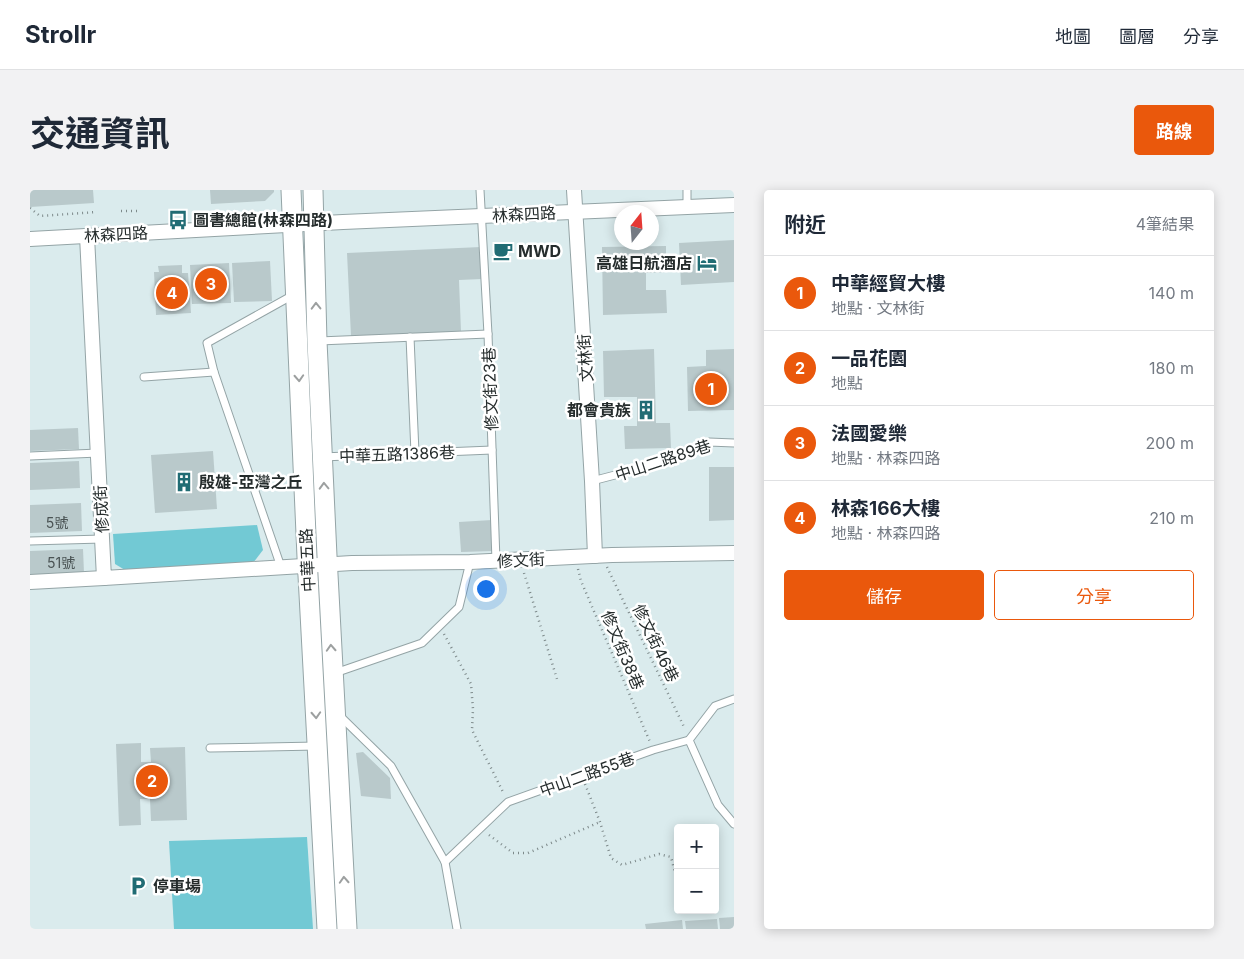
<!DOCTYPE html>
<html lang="zh-TW">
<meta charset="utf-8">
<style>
body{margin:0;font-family:Inter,"Noto Sans TC",sans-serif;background:#f2f2f3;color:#1f2937}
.controls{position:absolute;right:15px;bottom:15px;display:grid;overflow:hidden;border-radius:5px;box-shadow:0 2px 12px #0003}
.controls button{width:45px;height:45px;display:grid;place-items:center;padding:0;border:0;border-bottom:1px solid #e0e1e3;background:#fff;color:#1f2937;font:25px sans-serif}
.compass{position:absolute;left:584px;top:15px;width:45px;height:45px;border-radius:50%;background:#fff;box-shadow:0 2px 12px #0003;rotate:17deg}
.you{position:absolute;left:455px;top:398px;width:18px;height:18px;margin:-12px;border:4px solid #fff;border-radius:50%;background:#1a73e8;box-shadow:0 0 0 8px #1a73e833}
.badge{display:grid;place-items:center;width:32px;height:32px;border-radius:50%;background:#ea580c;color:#fff;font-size:16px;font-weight:700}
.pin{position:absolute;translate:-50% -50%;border:2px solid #fff;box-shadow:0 1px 5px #0006}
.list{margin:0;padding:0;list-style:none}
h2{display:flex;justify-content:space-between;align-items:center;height:65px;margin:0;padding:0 20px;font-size:21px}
h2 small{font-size:16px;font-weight:400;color:#747a83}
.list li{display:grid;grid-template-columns:32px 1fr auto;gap:15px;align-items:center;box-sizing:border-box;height:75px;padding:0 20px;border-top:1px solid #e0e1e3}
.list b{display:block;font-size:19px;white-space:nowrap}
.list p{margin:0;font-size:16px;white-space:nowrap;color:#747a83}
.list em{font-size:16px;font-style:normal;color:#747a83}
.actions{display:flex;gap:10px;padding:15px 20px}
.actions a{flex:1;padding:11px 0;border:1px solid #ea580c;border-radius:5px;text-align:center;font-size:18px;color:#ea580c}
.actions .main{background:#ea580c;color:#fff}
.map{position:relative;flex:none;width:704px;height:739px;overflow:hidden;border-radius:5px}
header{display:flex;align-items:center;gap:30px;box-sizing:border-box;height:70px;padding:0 25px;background:#fff;border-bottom:1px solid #e0e1e3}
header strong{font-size:24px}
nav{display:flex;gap:28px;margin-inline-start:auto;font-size:18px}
.intro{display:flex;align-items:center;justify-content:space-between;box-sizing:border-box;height:120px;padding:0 30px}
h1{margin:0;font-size:35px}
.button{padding:12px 22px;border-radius:5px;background:#ea580c;color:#fff;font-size:18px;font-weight:700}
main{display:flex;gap:30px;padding:0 30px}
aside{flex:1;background:#fff;border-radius:5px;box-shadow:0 2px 12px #0003}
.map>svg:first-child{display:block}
</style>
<header>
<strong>Strollr</strong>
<nav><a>地圖</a><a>圖層</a><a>分享</a></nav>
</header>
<div class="intro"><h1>交通資訊</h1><a class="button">路線</a></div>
<main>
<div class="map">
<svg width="704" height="739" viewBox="0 0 704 739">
<rect width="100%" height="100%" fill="#daebed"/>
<!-- green -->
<g fill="#72c9d4">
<path d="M227 335 233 360 223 373 95 380 85 374 83 344Z"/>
<path d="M277 647 283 739H144L139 651Z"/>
</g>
<!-- building -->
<g fill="#b9c9cb">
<path d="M0 0H63L64 13 0 17Z"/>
<path d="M180 0H244V2L235 11 181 14Z"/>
<path d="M704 50V92L651 95 649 53Z"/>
<path d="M636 56V82L616 83V100H636L637 123 573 125 572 57Z"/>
<path d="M451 57 452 89 429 90 431 142 321 146 317 63Z"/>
<path d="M240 71 242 111 204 112 202 73Z"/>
<path d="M199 73 201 113 162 114 160 75Z"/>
<path d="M152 75V83H158L161 123 126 125 124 82H129L128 76Z"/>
<path d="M624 159 626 233H640L641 258 595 259 594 236H607V207H574L573 161Z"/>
<path d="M704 159V220L658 221 657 177 676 176V160Z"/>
<path d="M48 238 49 259 0 261V240Z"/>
<path d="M183 261 187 319 125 323 121 265Z"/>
<path d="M49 271 50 298 0 300V273Z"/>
<path d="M679 277H704V330L679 331Z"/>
<path d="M51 313 52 341 0 343V315Z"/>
<path d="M462 330 464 361 431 362 429 332Z"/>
<path d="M53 359 54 383 0 386V361Z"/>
<path d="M111 553V572H121L120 558 155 557 157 630 121 631 120 609H110L111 635 89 636 86 554Z"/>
<path d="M333 562 360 588 361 609 331 606 326 563Z"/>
<path d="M704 727V739H690L689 728Z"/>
<path d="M687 729 688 739H656L655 731Z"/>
<path d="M652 730 653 739H616L615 734Z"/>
</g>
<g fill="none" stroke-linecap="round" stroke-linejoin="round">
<defs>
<g id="service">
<path d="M450 0 458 144 466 371"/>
<path d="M657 0V17"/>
<path d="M380 147 385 263"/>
<path d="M289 151 458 144"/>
<path d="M114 187 184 182"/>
<path d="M0 266 68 263"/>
<path d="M292 267 462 260"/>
<path d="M562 291 608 279 679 252 704 253"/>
<path d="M0 351 72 349"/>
<path d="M251 377 184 182 177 153 265 104"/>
<path d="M305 483 392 453 429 417 440 372"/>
<path d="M310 526 361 576 415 672 427 739"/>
<path d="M659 550 688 615 704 634"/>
<path d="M180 558 287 556"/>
<path d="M415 672 478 612 623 560 659 550 685 516 704 509"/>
</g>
<g id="minor">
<path d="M544 0 562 291 565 366"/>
<path d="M57 46 74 388 322 373 440 372 582 365 704 363"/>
<path d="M0 49 313 32 704 15"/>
<path d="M0 392 74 388"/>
</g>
<g id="secondary">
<path d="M261 0 277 367 297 739"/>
<path d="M283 0 287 151 297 366 317 739"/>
</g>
</defs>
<!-- service casing -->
<use href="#service" stroke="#94a4a6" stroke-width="9"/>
<!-- minor casing -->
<use href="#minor" stroke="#94a4a6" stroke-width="16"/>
<!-- secondary casing -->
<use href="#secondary" stroke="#94a4a6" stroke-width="21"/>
<!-- path -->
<g stroke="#7e8a8b" stroke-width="2.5" stroke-dasharray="1 4" stroke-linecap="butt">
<path d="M0 18 10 26 67 22"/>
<path d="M91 21H110"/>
<path d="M577 377 655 539"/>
<path d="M548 379 551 391 620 552"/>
<path d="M494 383 527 489"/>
<path d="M414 444 441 494 443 519 442 540 474 604"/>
<path d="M555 594 570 632 581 668 592 675 629 664 641 667 648 694"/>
<path d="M459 645 483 663H498L570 632"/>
</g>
<!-- service -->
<use href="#service" stroke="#fff" stroke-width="7"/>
<!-- minor -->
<use href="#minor" stroke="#fff" stroke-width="14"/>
<!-- secondary -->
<use href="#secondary" stroke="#fff" stroke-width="19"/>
</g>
<!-- one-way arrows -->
<defs><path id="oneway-chevron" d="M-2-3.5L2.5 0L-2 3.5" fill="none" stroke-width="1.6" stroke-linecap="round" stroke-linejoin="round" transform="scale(1.25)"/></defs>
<g stroke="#9da0a0">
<use href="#oneway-chevron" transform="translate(286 116) rotate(-91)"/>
<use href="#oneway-chevron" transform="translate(269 188) rotate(87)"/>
<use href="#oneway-chevron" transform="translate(294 296) rotate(-92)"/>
<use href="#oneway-chevron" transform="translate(301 458) rotate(-93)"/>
<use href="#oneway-chevron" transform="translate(286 525) rotate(87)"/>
<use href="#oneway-chevron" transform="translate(314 690) rotate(-93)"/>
</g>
<!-- icons -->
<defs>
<symbol id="bus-bare" viewBox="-9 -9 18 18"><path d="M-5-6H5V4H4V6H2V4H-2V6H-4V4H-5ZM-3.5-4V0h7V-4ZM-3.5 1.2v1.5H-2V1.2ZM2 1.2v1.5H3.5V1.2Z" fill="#216c74" stroke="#fff" stroke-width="2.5" paint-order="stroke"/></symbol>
<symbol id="cafe-bare" viewBox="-9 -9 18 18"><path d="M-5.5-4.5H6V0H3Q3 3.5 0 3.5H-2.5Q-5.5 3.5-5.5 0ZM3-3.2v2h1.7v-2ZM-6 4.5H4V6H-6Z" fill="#216c74" stroke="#fff" stroke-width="2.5" paint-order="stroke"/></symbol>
<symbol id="hotel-bare" viewBox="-9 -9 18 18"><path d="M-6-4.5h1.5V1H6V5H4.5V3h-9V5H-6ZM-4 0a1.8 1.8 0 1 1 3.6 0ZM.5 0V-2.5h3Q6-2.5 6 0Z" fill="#216c74" stroke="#fff" stroke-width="2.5" paint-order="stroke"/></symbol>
<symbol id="building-bare" viewBox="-9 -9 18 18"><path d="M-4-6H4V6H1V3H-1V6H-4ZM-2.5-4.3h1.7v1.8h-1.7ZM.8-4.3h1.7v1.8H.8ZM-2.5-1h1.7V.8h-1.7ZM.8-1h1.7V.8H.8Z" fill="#216c74" stroke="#fff" stroke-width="2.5" paint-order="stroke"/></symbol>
<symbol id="parking-bare" viewBox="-9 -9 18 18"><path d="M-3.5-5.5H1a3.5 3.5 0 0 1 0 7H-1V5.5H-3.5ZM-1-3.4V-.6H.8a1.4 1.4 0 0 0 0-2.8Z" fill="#216c74" stroke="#fff" stroke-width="2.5" paint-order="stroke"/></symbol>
</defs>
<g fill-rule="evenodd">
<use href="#bus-bare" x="134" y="16" width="28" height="28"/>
<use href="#cafe-bare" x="459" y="47" width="28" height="28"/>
<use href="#hotel-bare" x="663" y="59" width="28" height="28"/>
<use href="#building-bare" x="602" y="206" width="28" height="28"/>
<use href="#building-bare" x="140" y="278" width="28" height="28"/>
<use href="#parking-bare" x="94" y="682" width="28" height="28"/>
</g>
<g text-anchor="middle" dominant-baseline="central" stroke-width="5" stroke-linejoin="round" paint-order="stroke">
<!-- number labels -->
<g font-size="14" fill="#4a5354">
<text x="27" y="332">5號</text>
<text x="31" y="372">51號</text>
</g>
<!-- street labels -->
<g font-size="16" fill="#252c2c" stroke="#fff">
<text transform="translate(494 24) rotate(-3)">林森四路</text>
<text transform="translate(86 44) rotate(-3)">林森四路</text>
<text transform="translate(555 168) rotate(-94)">文林街</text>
<text transform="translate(460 199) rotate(-92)">修文街23巷</text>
<text transform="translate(367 264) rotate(-2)">中華五路1386巷</text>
<text transform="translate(633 270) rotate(-18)">中山二路89巷</text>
<text transform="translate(71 319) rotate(-93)">修成街</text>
<text transform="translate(277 370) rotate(-93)">中華五路</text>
<text transform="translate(491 370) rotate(-3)">修文街</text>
<text transform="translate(626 453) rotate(64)">修文街46巷</text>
<text transform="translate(593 460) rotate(67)">修文街38巷</text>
<text transform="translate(557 584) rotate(-20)">中山二路55巷</text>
</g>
<!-- poi labels -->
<g font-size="16" font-weight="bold" fill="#252c2c" stroke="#fff" text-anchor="start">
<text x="163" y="30">圖書總館(林森四路)</text>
<text x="488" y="61">MWD</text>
<text x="662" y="73" text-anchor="end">高雄日航酒店</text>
<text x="601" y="220" text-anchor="end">都會貴族</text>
<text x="169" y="292">殷雄-亞灣之丘</text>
<text x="123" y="696">停車場</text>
</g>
</g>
</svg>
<div class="controls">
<button>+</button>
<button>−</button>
</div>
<svg class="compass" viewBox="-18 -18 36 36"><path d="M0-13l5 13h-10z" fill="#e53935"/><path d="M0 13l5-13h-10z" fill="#747a83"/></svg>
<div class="you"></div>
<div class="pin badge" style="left:681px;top:199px">1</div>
<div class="pin badge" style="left:122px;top:591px">2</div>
<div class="pin badge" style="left:181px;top:94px">3</div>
<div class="pin badge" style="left:142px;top:103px">4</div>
</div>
<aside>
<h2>附近<small>4筆結果</small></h2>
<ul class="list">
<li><span class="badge">1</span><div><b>中華經貿大樓</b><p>地點 · 文林街</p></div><em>140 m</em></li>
<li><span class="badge">2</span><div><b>一品花園</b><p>地點</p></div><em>180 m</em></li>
<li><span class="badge">3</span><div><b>法國愛樂</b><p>地點 · 林森四路</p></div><em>200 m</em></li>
<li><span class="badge">4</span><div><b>林森166大樓</b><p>地點 · 林森四路</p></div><em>210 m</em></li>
</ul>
<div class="actions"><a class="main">儲存</a><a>分享</a></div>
</aside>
</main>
